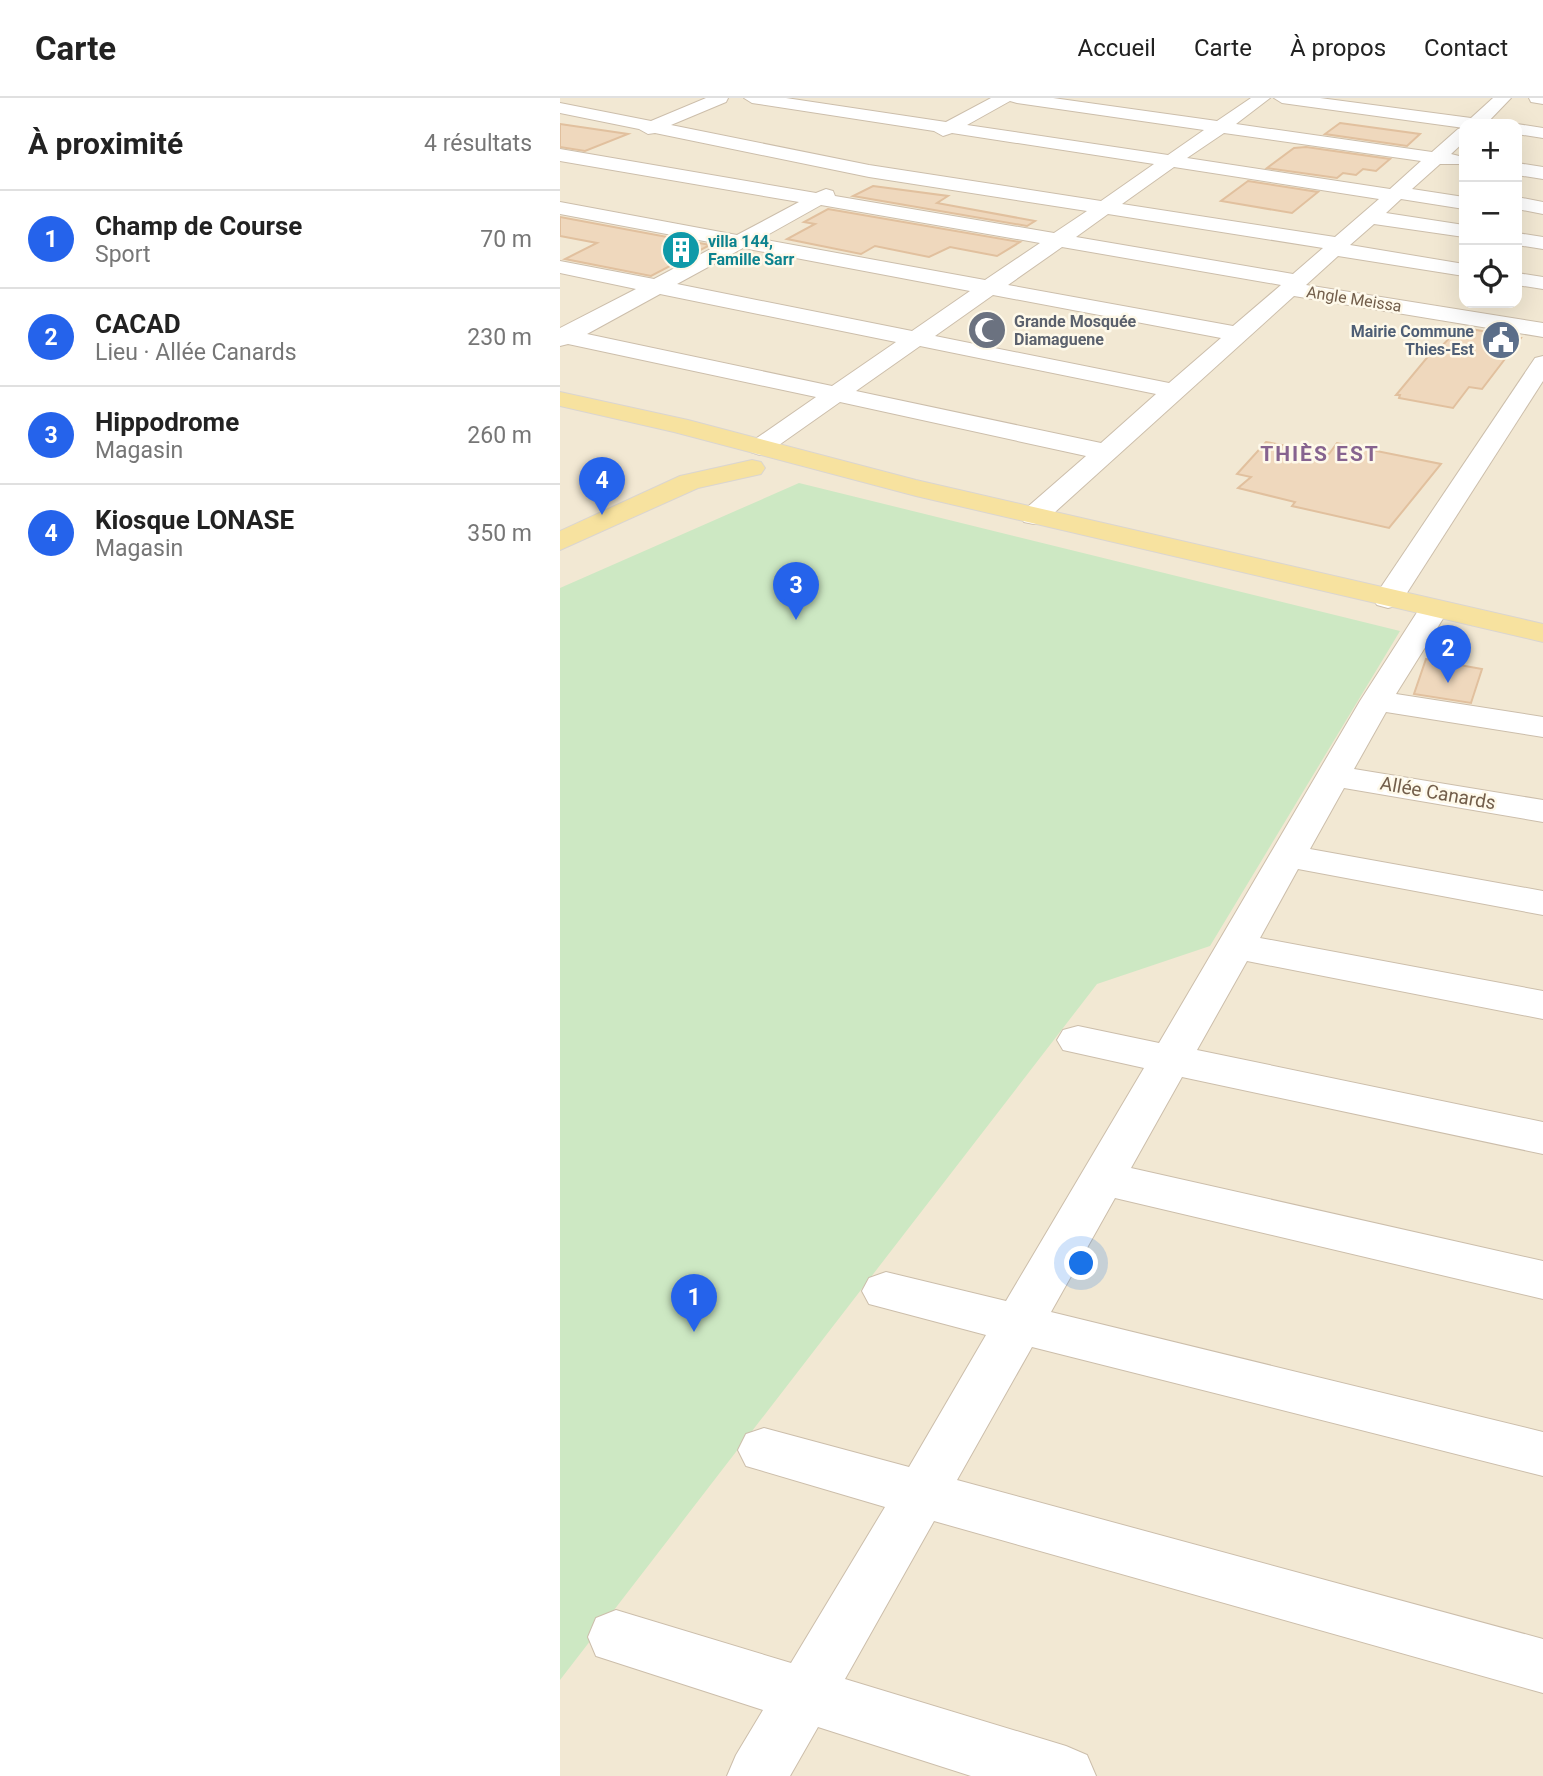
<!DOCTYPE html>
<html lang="fr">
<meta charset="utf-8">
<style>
body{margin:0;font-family:Roboto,sans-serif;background:#f2f2f2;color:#222}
.controls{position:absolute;right:21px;top:21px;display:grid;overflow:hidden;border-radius:14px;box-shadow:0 7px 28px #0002}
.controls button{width:63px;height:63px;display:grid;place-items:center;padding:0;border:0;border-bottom:2px solid #e0e0e0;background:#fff;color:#222;font:35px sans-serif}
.you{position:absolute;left:522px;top:1166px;width:24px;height:24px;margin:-18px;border:5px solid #fff;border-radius:50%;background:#1a73e8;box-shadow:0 0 0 10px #1a73e833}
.badge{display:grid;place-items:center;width:46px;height:46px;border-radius:50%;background:#2563eb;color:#fff;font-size:23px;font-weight:700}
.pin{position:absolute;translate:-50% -58px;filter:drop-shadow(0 2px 4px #0008)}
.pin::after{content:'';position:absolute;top:37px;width:24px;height:21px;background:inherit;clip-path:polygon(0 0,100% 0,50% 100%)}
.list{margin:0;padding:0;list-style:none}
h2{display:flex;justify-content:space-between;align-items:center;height:91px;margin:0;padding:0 28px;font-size:30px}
h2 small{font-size:23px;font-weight:400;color:#767676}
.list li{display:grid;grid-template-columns:46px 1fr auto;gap:21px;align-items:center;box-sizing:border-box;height:98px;padding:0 28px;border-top:2px solid #e0e0e0}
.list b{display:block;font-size:26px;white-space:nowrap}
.list p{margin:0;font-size:23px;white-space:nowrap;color:#767676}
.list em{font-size:23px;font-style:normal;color:#767676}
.icon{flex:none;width:38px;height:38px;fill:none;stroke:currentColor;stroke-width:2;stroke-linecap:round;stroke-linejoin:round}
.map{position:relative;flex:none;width:983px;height:1678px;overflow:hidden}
header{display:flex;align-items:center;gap:42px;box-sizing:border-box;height:98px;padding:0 35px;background:#fff;border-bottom:2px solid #e0e0e0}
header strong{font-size:33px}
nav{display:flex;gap:38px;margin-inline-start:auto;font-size:24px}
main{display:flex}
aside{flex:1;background:#fff}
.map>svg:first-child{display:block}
</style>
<header>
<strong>Carte</strong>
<nav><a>Accueil</a><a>Carte</a><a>À propos</a><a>Contact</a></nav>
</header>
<main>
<aside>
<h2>À proximité<small>4 résultats</small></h2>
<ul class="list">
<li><span class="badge">1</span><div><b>Champ de Course</b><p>Sport</p></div><em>70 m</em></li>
<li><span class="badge">2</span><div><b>CACAD</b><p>Lieu · Allée Canards</p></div><em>230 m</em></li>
<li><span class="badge">3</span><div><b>Hippodrome</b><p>Magasin</p></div><em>260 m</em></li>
<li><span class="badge">4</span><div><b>Kiosque LONASE</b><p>Magasin</p></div><em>350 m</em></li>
</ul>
</aside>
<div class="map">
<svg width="983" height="1678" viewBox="0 0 983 1678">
<rect width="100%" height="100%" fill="#fbf5e4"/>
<!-- residential -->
<path fill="#f2e8d3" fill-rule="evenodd" d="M0 0H983V1678H0ZM904 26H957V205H904Z"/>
<!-- green -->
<path fill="#cde8c3" d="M239 385 840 533 650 848 537 886 0 1582V490Z"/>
<!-- building -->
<g fill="#efd8bd" stroke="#e1c09e" stroke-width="2">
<path d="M780 25 860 36 847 48 765 36Z"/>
<path d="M0 26 68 36 25 53 0 49Z"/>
<path d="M746 49 830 61 816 73 803 71 796 77 783 75 777 80 707 70 734 50Z"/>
<path d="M688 83 758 94 732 115 661 103Z"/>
<path d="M313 88 388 98 377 105 475 123 467 128 293 98Z"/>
<path d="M268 111 460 144 437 158 390 149 369 159 315 148 301 156 227 141 255 126 244 124Z"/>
<path d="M0 119 150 147 91 178 5 161 37 145 0 138Z"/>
<path d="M900 229 961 240 922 291 909 289 893 310 839 300 840 297H836L875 250 879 251Z"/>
<path d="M706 344 769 356 777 345 881 366 829 430 732 408 735 404 678 390 691 379 677 376Z"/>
<path d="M866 561 922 571 911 605 854 596Z"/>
</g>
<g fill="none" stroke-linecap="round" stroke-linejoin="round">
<defs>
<g id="minor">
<path d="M146 0H168L166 4 111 27 309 67 541 103 594 66 392 35 383 38 374 33 192 5 184 0H226L386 24 431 0H493L657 23 691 0H710L676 26 872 54 898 31 904 30V44L891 56 899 58 901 62 899 66H880L852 91 904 99V111L841 101 826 115 904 127V139L814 126 790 147 904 166V178L778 158 746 187 983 225V239L734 198 484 424 474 426 464 424 460 418 464 412 526 358 280 304 209 354 200 357 191 354 187 349 191 344 256 299 8 246 0 248V230L76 191 0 175V163L94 181 160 146 0 116V104L177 137 239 104 0 63V51L256 95 266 91 273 93 275 98 494 135 527 113 309 79 95 35 88 36 79 31 0 15V5L91 23ZM450 3 457 5 644 32 608 57 407 27ZM664 35 861 63 830 91 627 60ZM614 69 819 101 775 139 562 106ZM261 107 480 145 425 182 200 141ZM548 116 763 150 733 176 516 139ZM502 149 721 187 673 228 448 187ZM183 150 410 193 352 233 117 186ZM100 196 336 244 272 288 27 236ZM433 197 661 240 609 285 375 238ZM360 248 596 296 541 345 296 293Z"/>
<path d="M714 0H760L911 20 933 0H951L926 26H904V30L722 5Z"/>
<path d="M969 0H983V6L971 4Z"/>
<path d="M955 26H957L983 30V40L957 36Z"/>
<path d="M957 65 983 69V81L957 77Z"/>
<path d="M957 99 983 104V116L957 111Z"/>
<path d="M957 135 983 139V151L957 147Z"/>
<path d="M957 175 983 179V191L957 187Z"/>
<path d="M983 258V283L843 501 839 507 828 510 817 507 813 501 975 260Z"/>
<path d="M874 502 885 505 889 511 836 596 983 619V639L826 614 794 671 983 702V724L784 690 750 751 983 793V817L738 771 700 840 983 893V921L687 863 637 952 983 1024V1056L622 979 571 1070 983 1163V1201L555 1100 491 1214 983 1334V1378L472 1249 397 1382 983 1541V1595L374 1423 285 1581 506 1648 527 1657 536 1678H411L258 1629 230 1678H167L176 1657 203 1612 36 1558 28 1539 36 1520 56 1512 231 1565 325 1409 186 1368 178 1352 186 1336 204 1330 349 1369 426 1237 309 1206 302 1193 309 1180 326 1174 446 1203 584 970 503 952 497 942 503 932 518 928 599 945 800 603 863 505Z"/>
</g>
<g id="major">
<path d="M0 294 128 322 356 382 983 526V544L356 398 114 334 0 308Z"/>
<path d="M192 362 201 364 205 370 201 376 138 390 0 452V433L120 378Z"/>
</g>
</defs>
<!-- minor casing -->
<use href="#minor" stroke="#ccbeab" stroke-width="2"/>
<!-- major casing -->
<use href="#major" stroke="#dad5d0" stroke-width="2"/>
<!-- minor -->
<use href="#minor" fill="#fff" fill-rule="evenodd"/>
<!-- major -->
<use href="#major" fill="#f7e29f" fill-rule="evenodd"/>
</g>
<!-- icons -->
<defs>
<symbol id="building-disc" viewBox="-11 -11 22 22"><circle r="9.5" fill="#0f9aa8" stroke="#fef9ea"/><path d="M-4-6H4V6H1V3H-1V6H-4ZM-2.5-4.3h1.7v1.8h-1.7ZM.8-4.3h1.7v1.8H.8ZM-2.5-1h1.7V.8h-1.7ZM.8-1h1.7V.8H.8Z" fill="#fff"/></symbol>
<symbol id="mosque-disc" viewBox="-11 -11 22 22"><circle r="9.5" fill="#6b7280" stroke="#fef9ea"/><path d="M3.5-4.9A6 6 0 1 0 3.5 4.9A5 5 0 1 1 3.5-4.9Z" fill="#fff"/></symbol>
<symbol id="civic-disc" viewBox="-11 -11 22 22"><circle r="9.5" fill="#5c6f8a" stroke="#fef9ea"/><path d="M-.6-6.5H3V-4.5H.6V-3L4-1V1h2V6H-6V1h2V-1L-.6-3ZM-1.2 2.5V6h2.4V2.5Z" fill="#fff"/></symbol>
</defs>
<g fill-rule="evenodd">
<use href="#building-disc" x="99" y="130" width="44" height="44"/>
<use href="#mosque-disc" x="405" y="210" width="44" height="44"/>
<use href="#civic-disc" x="919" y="220" width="44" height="44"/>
</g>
<g text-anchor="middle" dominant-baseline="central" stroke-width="5" stroke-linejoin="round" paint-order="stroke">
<!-- far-culture labels -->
<g font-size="16" font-weight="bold" fill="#0d838f" stroke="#fef9ea" text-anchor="start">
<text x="148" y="143">villa 144,<tspan x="148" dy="18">Famille Sarr</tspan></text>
</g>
<!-- far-street labels -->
<g font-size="16" fill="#725e4b" stroke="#fef9ea">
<text transform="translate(794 201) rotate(9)">Angle Meissa</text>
</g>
<!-- far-worship labels -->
<g font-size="16" font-weight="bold" fill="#5b616d" stroke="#fef9ea" text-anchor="start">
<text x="454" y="223">Grande Mosquée<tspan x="454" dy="18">Diamaguene</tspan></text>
</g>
<!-- far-service labels -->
<g font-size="16" font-weight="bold" fill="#4e5e75" stroke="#fef9ea" text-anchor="end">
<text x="914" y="233">Mairie Commune<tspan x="914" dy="18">Thies-Est</tspan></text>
</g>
<!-- street labels -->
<g font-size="19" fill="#725e4b" stroke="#fef9ea">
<text transform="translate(878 695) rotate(10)">Allée Canards</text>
</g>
<!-- far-district labels -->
<g font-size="21" font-weight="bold" letter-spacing="2" fill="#86638f" stroke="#fef9ea">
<text x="760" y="356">THIÈS EST</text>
</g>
</g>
</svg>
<div class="controls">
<button>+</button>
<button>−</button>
<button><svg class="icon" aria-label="locate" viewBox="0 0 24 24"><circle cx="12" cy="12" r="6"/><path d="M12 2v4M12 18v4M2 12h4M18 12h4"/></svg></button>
</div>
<div class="you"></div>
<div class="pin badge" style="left:134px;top:1234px">1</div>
<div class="pin badge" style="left:888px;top:585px">2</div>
<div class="pin badge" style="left:236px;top:522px">3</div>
<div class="pin badge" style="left:42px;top:417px">4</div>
</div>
</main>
